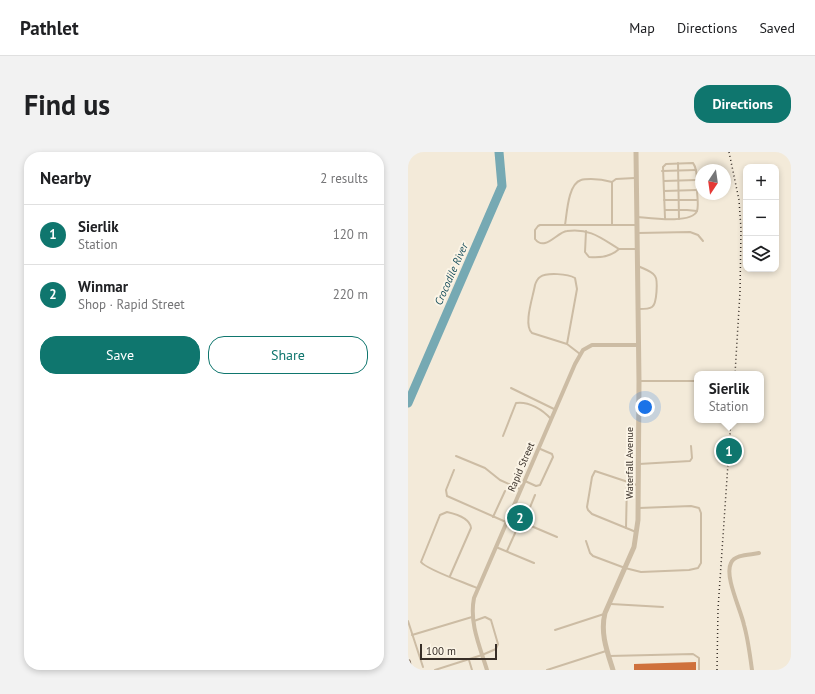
<!DOCTYPE html>
<meta charset="utf-8">
<style>
body{margin:0;font-family:"PT Sans",sans-serif;background:#f2f2f2;color:#202124}
.controls{position:absolute;right:12px;top:12px;display:grid;overflow:hidden;border-radius:8px;box-shadow:0 2px 6px #0003}
.controls button{width:36px;height:36px;display:grid;place-items:center;padding:0;border:0;border-bottom:1px solid #e0e0e0;background:#fff;color:#202124;font:20px sans-serif}
.compass{position:absolute;left:287px;top:12px;width:36px;height:36px;border-radius:50%;background:#fff;box-shadow:0 2px 6px #0003;rotate:193deg}
.scale{position:absolute;left:12px;bottom:10px;width:77px;box-sizing:border-box;padding-left:4px;border:2px solid #372e27;border-top:0;font-size:11px;line-height:14px;white-space:nowrap;color:#372e27;-webkit-text-stroke:3px #fbf4e6;paint-order:stroke}
.you{position:absolute;left:237px;top:255px;width:14px;height:14px;margin:-10px;border:3px solid #fff;border-radius:50%;background:#1a73e8;box-shadow:0 0 0 6px #1a73e833}
.badge{display:grid;place-items:center;width:26px;height:26px;border-radius:50%;background:#0f766e;color:#fff;font-size:13px;font-weight:700}
.pin{position:absolute;translate:-50% -50%;border:2px solid #fff;box-shadow:0 1px 4px #0006}
.popup{position:absolute;left:286px;top:219px;width:70px;height:52px;box-sizing:border-box;display:grid;place-content:center;border-radius:8px;background:#fff;filter:drop-shadow(0 1px 3px #0005);font-size:13px;white-space:nowrap;color:#757577}
.popup b{font-size:15px;color:#202124}
.popup::after{content:'';position:absolute;left:50%;top:100%;margin-left:-8px;border:8px solid transparent;border-top-color:#fff}
.list{margin:0;padding:0;list-style:none}
h2{display:flex;justify-content:space-between;align-items:center;height:52px;margin:0;padding:0 16px;font-size:17px}
h2 small{font-size:13px;font-weight:400;color:#757577}
.list li{display:grid;grid-template-columns:26px 1fr auto;gap:12px;align-items:center;box-sizing:border-box;height:60px;padding:0 16px;border-top:1px solid #e0e0e0}
.list b{display:block;font-size:15px;white-space:nowrap}
.list p{margin:0;font-size:13px;white-space:nowrap;color:#757577}
.list em{font-size:13px;font-style:normal;color:#757577}
.actions{display:flex;gap:8px;padding:12px 16px}
.actions a{flex:1;padding:9px 0;border:1px solid #0f766e;border-radius:16px;text-align:center;font-size:14px;color:#0f766e}
.actions .main{background:#0f766e;color:#fff}
.icon{flex:none;width:22px;height:22px;fill:none;stroke:currentColor;stroke-width:2;stroke-linecap:round;stroke-linejoin:round}
.map{position:relative;flex:none;width:383px;height:518px;overflow:hidden;border-radius:16px}
header{display:flex;align-items:center;gap:24px;box-sizing:border-box;height:56px;padding:0 20px;background:#fff;border-bottom:1px solid #e0e0e0}
header strong{font-size:19px}
nav{display:flex;gap:22px;margin-inline-start:auto;font-size:14px}
.intro{display:flex;align-items:center;justify-content:space-between;box-sizing:border-box;height:96px;padding:0 24px}
h1{margin:0;font-size:28px}
.button{padding:10px 18px;border-radius:16px;background:#0f766e;color:#fff;font-size:14px;font-weight:700}
main{display:flex;gap:24px;padding:0 24px}
aside{flex:1;background:#fff;border-radius:16px;box-shadow:0 2px 6px #0003}
.map>svg:first-child{display:block}
</style>
<header>
<strong>Pathlet</strong>
<nav><a>Map</a><a>Directions</a><a>Saved</a></nav>
</header>
<div class="intro"><h1>Find us</h1><a class="button">Directions</a></div>
<main>
<aside>
<h2>Nearby<small>2 results</small></h2>
<ul class="list">
<li><span class="badge">1</span><div><b>Sierlik</b><p>Station</p></div><em>120 m</em></li>
<li><span class="badge">2</span><div><b>Winmar</b><p>Shop · Rapid Street</p></div><em>220 m</em></li>
</ul>
<div class="actions"><a class="main">Save</a><a>Share</a></div>
</aside>
<div class="map">
<svg width="383" height="518" viewBox="0 0 383 518">
<rect width="100%" height="100%" fill="#f3ead9"/>
<g fill="none" stroke-linecap="round" stroke-linejoin="round">
<!-- river -->
<path stroke="#76a9b3" stroke-width="9" d="M0 251 94 34 91 0"/>
</g>
<!-- building -->
<path fill="#cf713c" d="M288 510V518H226V512Z"/>
<g fill="none" stroke-linecap="round" stroke-linejoin="round">
<!-- service -->
<g stroke="#ccbca4" stroke-width="2">
<path d="M270 11 271 67"/>
<path d="M254 19 288 18"/>
<path d="M256 29 288 28"/>
<path d="M256 39 289 38"/>
<path d="M256 48H289"/>
<path d="M257 58H279L289 59"/>
<path d="M230 65C242 66 284 72 289 59 291 53 289 44 289 38 289 30 290 17 285 11L258 12 255 15 257 66"/>
<path d="M157 73C159 61 160 32 173 28 176 27 180 27 183 27 190 27 197 28 204 30"/>
<path d="M204 73V30L208 27 227 26"/>
<path d="M178 79 177 100 181 105C192 106 203 105 211 97H228"/>
<path d="M230 81 282 80 290 83 295 89"/>
<path d="M211 97C193 86 182 76 159 79 149 80 137 100 127 87V78L130 74 132 73H229"/>
<path d="M230 114C236 117 244 119 247 124 250 128 249 152 244 155 241 157 235 157 231 157"/>
<path d="M159 192 169 137 167 126C160 122 139 120 132 125 129 127 128 130 127 133 125 145 115 173 124 181L159 192 172 202"/>
<path d="M232 229H289"/>
<path d="M103 236 146 257"/>
<path d="M95 284 108 251C121 249 135 258 143 267"/>
<path d="M48 304 77 316 92 328 112 337"/>
<path d="M231 312 282 309 284 306 283 294"/>
<path d="M46 318 38 338 39 344 98 370"/>
<path d="M117 329 128 334 132 333 145 305 144 302 130 296"/>
<path d="M85 365 97 339"/>
<path d="M102 365 149 385"/>
<path d="M116 370 127 343"/>
<path d="M218 376 219 330"/>
<path d="M228 380 184 362 180 358 179 355 184 325 187 319 229 333"/>
<path d="M178 389 182 401 185 404 217 416 233 420 281 418 290 416 293 411V361L291 356 283 354 231 356"/>
<path d="M88 395 126 411"/>
<path d="M99 399 108 379"/>
<path d="M42 424 63 376C62 366 48 362 39 360L32 363 13 410C19 418 58 431 69 436"/>
<path d="M203 452 255 455"/>
<path d="M0 469 15 515"/>
<path d="M147 478 196 462"/>
<path d="M4 483 64 465"/>
<path d="M201 504 285 502 291 506V518"/>
<path d="M61 508 64 518"/>
<path d="M27 518 74 503 88 497 90 492 83 468 77 465 66 469"/>
<path d="M139 518 198 499"/>
</g>
<!-- minor -->
<g stroke="#ccbca4" stroke-width="4">
<path d="M79 518C72 495 61 471 66 446L167 212 175 198 184 193H230"/>
<path d="M344 518C342 503 340 487 336 473 333 458 316 424 323 411 327 402 343 403 351 401"/>
</g>
<!-- tertiary -->
<path stroke="#ccbca4" stroke-width="5" d="M205 518C199 499 192 481 197 461L226 395 230 368 231 229 228 0"/>
<!-- primary -->
<path stroke="#7b6756" stroke-width="6" d="M0 510 1 518"/>
<!-- rail -->
<g stroke="#372e27" stroke-width="1.5" stroke-dasharray="1 3" stroke-linecap="butt">
<path d="M321 0 331 48 333 77 332 140 327 222"/>
<path d="M309 518 310 457 323 268"/>
</g>
</g>
<g text-anchor="middle" dominant-baseline="central" stroke-width="4" stroke-linejoin="round" paint-order="stroke">
<!-- street labels -->
<g font-size="10" fill="#372e27" stroke="#fbf4e6">
<text transform="translate(221 311) rotate(-90)">Waterfall Avenue</text>
<text transform="translate(113 315) rotate(-67)">Rapid Street</text>
</g>
<!-- water labels -->
<g font-size="11" font-style="italic" fill="#194f5c" stroke="#fbf4e6">
<text transform="translate(43 122) rotate(-66)">Crocodile River</text>
</g>
</g>
</svg>
<div class="controls">
<button>+</button>
<button>−</button>
<button><svg class="icon" aria-label="layers" viewBox="0 0 24 24"><path d="M12 4l9 5-9 5-9-5zM3 14l9 5 9-5"/></svg></button>
</div>
<svg class="compass" viewBox="-18 -18 36 36"><path d="M0-13l5 13h-10z" fill="#e53935"/><path d="M0 13l5-13h-10z" fill="#757577"/></svg>
<div class="scale">100 m</div>
<div class="you"></div>
<div class="pin badge" style="left:321px;top:299px">1</div>
<div class="popup"><b>Sierlik</b>Station</div>
<div class="pin badge" style="left:112px;top:366px">2</div>
</div>
</main>
